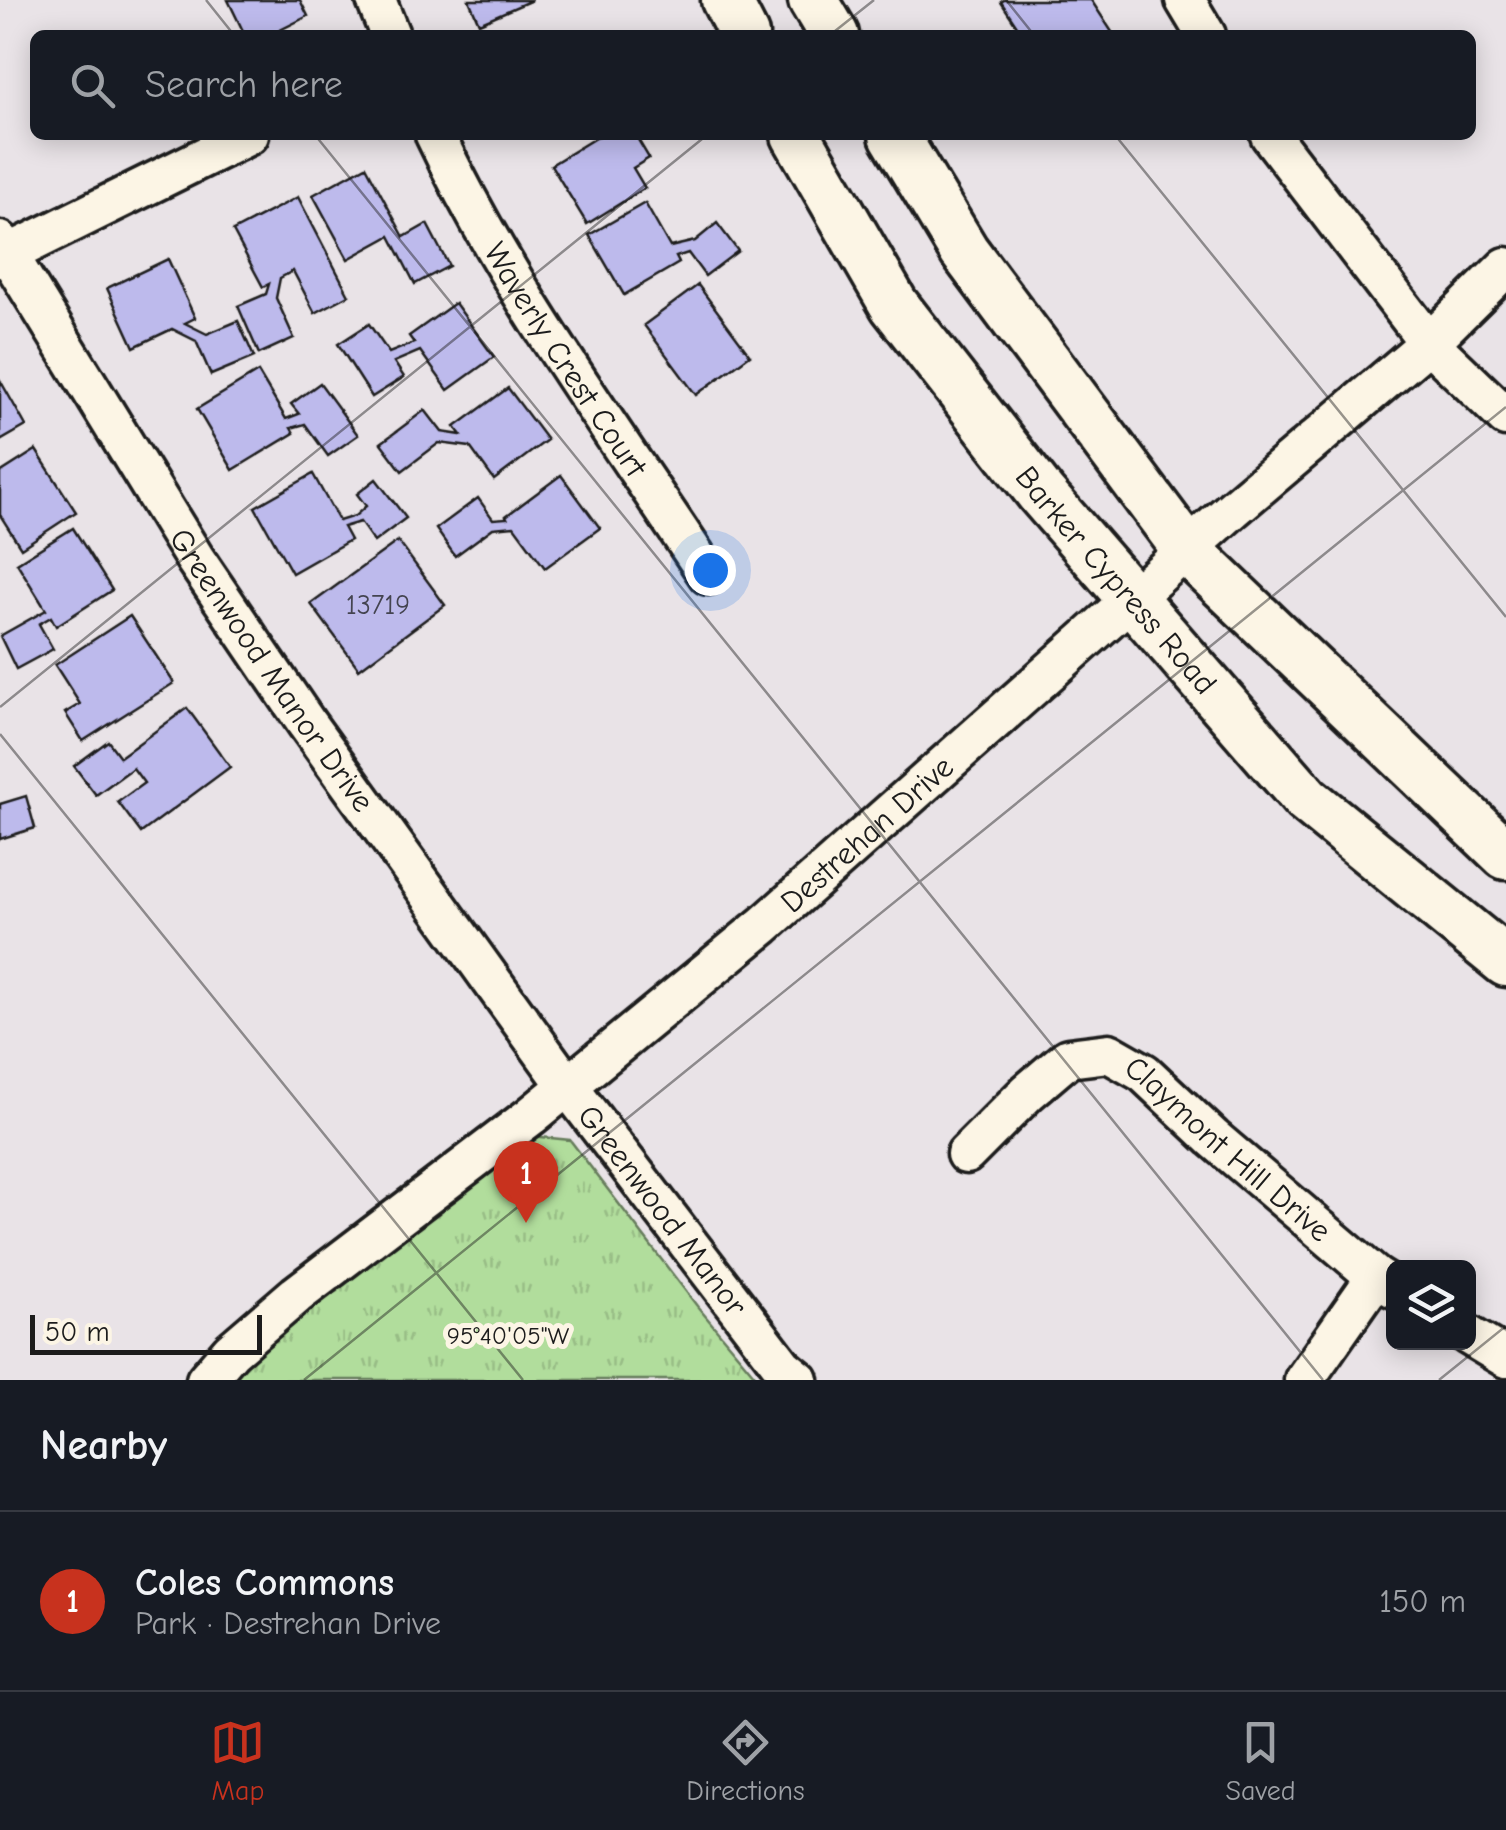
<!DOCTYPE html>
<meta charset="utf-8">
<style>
body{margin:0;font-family:"Comic Neue",sans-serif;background:#242831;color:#f1f3f6}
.controls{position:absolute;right:30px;bottom:30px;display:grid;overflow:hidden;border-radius:15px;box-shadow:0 5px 25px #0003}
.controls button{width:90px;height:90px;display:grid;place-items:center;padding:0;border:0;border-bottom:2px solid #363941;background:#171b24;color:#f1f3f6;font:50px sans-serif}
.scale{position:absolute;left:30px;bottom:25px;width:232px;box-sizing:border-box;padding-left:10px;border:5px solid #1c1c1c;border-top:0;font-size:28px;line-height:35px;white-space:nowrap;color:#1c1c1c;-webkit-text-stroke:8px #fcf5e5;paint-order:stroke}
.you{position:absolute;left:710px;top:570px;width:35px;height:35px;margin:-25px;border:8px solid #fff;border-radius:50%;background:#1a73e8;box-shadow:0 0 0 15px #1a73e833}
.badge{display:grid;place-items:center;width:65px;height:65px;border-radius:50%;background:#c8321e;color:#fff;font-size:32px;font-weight:700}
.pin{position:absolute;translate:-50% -82px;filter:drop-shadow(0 2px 5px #0008)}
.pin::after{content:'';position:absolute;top:52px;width:35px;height:30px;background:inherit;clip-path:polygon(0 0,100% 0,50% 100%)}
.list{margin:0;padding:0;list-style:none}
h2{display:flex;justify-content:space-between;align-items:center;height:130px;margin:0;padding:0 40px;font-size:42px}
h2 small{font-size:32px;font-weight:400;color:#9ea1a6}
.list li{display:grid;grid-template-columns:65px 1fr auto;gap:30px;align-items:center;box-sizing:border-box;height:180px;padding:0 40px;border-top:2px solid #363941}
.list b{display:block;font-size:38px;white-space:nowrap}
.list p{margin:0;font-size:32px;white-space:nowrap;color:#9ea1a6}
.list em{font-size:32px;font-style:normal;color:#9ea1a6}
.icon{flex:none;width:55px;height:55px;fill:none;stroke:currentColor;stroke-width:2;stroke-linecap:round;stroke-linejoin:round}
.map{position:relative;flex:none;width:1506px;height:1380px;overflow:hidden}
.search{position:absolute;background:#171b24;box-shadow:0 5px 25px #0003;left:30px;right:30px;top:30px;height:110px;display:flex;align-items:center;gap:25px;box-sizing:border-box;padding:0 35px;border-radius:15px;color:#9ea1a6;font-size:38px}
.sheet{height:310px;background:#171b24}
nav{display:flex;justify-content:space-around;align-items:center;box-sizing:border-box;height:140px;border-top:2px solid #363941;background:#171b24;font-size:28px;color:#9ea1a6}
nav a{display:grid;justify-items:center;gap:5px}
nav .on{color:#c8321e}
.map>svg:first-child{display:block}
</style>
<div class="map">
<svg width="1506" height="1380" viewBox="0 0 1506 1380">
<defs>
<pattern id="park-tufts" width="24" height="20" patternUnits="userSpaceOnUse" patternTransform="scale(2.5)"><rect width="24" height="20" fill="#b1dd9c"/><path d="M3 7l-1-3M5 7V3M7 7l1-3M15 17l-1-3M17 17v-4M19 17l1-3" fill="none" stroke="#98bd86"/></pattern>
</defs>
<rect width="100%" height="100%" fill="#e9e3e7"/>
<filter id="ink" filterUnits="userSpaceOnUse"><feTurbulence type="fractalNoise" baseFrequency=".01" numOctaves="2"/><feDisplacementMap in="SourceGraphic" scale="20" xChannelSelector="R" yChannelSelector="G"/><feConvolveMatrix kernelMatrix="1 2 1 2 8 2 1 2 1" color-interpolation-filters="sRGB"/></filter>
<g filter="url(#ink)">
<!-- park -->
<path fill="url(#park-tufts)" stroke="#667c5c" stroke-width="2.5" d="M531 1136 570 1140 697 1306 759 1380H230L257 1347Z"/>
<!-- building -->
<g fill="#bdbaec" stroke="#1c1c1c" stroke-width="2.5">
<path d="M228 0H300L308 16 270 35H245Z"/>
<path d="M469 0H532L479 23Z"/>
<path d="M1004 0H1091L1114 35H1023L1001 2Z"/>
<path d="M600 135H642L637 138 649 158 633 168 645 188 587 224 551 165Z"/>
<path d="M366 166 404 237 427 224 449 266 415 284 390 236 348 259 313 195Z"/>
<path d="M298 197 349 295 315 313 293 271 280 278 276 298 294 338 259 354 238 306 266 294 269 284 263 287 233 231Z"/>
<path d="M645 203 670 247 695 241 717 223 738 251 705 276 688 253 676 257 679 263 624 295 589 235Z"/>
<path d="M168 259 195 318 185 323 207 334 238 321 254 357 211 375 196 341 172 329 134 347 107 288Z"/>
<path d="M698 285 750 355 696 395 644 325Z"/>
<path d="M455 303 494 357 448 390 420 351 394 362 404 377 372 397 338 344 369 324 389 353 414 343 409 336Z"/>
<path d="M258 372 286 419 299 414 291 404 320 383 358 435 328 456 305 424 291 428 294 433 233 470 197 409Z"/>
<path d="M0 380 26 426 0 441Z"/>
<path d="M508 388 547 440 494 480 470 447 439 443 402 471 381 443 425 410 442 432 461 435 455 427Z"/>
<path d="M36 450 76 512 21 548 0 515V473Z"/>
<path d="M313 474 339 521 355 516 366 506 357 494 376 479 406 518 374 542 360 522 343 527 350 540 292 573 255 507Z"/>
<path d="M561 475 600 528 545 568 514 526 493 528 455 556 436 529 478 498 493 519 507 518 506 516Z"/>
<path d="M73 528 112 590 56 626 51 617 39 624 53 649 16 669 0 636 46 610 17 563Z"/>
<path d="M398 541 445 605 359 669 311 604Z"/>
<path d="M130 616 174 683 83 741 65 713 80 704 55 665Z"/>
<path d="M187 708 230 767 141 833 118 802 144 783 133 768 96 795 74 766 108 741 120 757Z"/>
<path d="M26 796 35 828 0 839V804Z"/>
</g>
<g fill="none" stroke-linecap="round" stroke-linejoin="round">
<defs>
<g id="minor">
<path d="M376 0 390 35"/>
<path d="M1185 0 1206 35"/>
<path id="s1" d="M435 135C508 290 614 432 708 575"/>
<path d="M1270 135 1429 343 1506 417"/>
<path id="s2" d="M0 241 195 559 307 724 566 1084 783 1367 799 1380"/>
<path d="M0 258 249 135"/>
<path id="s3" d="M966 1154 1028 1092 1068 1058 1109 1053 1144 1073 1213 1138 1376 1277 1394 1288"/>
<path d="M1468 1335 1506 1358"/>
<path id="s4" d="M206 1380 231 1351 296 1295 531 1116 764 925 1233 509 1429 343 1506 267"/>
<path d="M1304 1380 1376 1277"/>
</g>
<g id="major">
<path d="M726 0 744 35"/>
<path d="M813 0 834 35"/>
<path id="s5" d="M796 135 894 305 1042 495 1306 799 1506 962"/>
<path d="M894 135 964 251 1187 550 1506 855"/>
</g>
</defs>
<!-- minor casing -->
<use href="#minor" stroke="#1c1c1c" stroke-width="45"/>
<!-- major casing -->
<use href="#major" stroke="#1c1c1c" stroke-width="55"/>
<!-- minor -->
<use href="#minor" stroke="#fcf5e5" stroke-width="38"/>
<!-- major -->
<use href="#major" stroke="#fcf5e5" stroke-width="48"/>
</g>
</g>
<!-- ticks -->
<path fill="none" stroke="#1c1c1c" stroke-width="2.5" stroke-opacity="0.45" d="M206 0 234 35M1006 0 1034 35M830 35 874 0M315 135 1323 1380M1115 135 1506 617M0 707 707 135M0 734 523 1380M304 1380 1506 407M1439 1380 1506 1326"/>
<g text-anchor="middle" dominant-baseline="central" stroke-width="10" stroke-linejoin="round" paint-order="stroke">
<!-- number labels -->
<g font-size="28" fill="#444450">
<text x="378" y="605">13719</text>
</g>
<!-- street labels -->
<g font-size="32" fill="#1c1c1c" stroke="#fcf5e5">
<text stroke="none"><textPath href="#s1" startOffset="260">Waverly Crest Court</textPath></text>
<text stroke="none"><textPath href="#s5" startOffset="550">Barker Cypress Road</textPath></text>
<text stroke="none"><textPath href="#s2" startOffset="508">Greenwood Manor Drive</textPath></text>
<text stroke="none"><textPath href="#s4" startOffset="858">Destrehan Drive</textPath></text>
<text stroke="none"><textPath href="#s3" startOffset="335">Claymont Hill Drive</textPath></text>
<text stroke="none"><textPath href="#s2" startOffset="1175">Greenwood Manor</textPath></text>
</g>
</g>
<g font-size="25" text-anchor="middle" fill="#1c1c1c" stroke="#fcf5e5" stroke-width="10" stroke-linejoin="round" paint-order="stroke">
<text x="508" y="1344">95°40'05"W</text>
</g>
</svg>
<div class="controls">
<button><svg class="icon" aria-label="layers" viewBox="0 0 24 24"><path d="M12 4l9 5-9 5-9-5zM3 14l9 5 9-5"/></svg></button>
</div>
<div class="scale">50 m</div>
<div class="you"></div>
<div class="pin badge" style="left:526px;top:1223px">1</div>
<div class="search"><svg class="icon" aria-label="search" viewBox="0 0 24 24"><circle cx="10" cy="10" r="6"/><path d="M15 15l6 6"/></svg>Search here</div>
</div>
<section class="sheet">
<h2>Nearby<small></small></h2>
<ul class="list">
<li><span class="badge">1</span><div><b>Coles Commons</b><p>Park · Destrehan Drive</p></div><em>150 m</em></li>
</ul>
</section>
<nav>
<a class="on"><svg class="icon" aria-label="map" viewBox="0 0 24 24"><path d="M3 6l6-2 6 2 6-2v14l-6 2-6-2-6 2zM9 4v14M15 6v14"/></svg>Map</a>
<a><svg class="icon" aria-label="directions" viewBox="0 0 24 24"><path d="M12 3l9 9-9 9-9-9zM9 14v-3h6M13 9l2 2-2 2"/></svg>Directions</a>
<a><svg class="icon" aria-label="saved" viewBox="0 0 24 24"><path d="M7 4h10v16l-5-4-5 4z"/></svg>Saved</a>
</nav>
